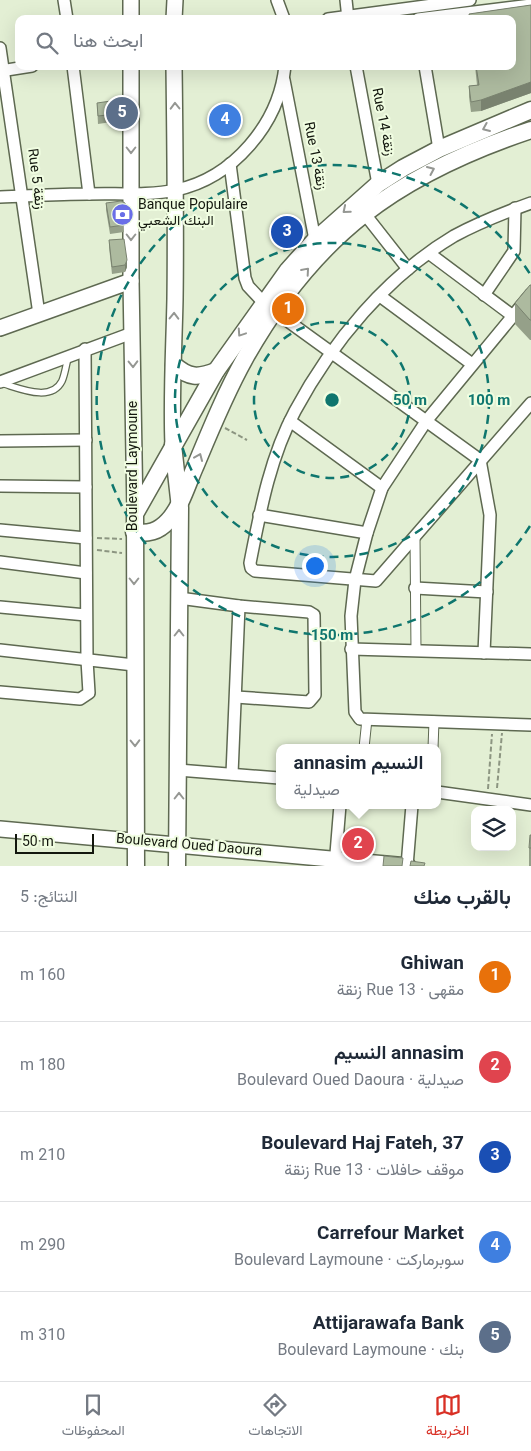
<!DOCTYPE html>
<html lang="ar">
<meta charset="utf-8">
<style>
body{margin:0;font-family:Georgia,Vazirmatn,serif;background:#f2f2f3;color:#1f2937;direction:rtl}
.controls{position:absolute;right:15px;bottom:15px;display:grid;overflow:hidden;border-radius:10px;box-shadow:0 5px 20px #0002}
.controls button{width:45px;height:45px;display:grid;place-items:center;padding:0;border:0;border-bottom:1px solid #e0e1e3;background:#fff;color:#1f2937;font:25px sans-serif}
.scale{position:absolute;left:15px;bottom:12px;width:79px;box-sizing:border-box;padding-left:5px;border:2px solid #13170e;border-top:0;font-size:14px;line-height:18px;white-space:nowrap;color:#13170e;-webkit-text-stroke:4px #f0fde1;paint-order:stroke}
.you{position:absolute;left:314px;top:565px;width:18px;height:18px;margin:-12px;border:4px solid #fff;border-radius:50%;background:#1a73e8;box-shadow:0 0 0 8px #1a73e833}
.badge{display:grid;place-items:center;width:32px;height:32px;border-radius:50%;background:#d93025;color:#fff;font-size:16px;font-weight:700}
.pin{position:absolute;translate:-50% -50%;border:2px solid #fff;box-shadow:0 1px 5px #0006}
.popup{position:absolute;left:276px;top:744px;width:165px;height:65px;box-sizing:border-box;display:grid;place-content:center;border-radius:10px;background:#fff;filter:drop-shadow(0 1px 4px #0005);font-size:16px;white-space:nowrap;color:#747a83}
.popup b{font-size:19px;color:#1f2937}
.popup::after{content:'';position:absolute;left:50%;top:100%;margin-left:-10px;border:10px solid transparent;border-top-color:#fff}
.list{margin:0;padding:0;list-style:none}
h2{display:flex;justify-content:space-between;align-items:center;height:65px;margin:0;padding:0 20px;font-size:21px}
h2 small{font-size:16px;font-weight:400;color:#747a83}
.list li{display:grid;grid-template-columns:32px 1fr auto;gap:15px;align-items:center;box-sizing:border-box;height:90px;padding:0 20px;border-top:1px solid #e0e1e3}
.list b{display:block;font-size:19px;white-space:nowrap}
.list p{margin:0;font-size:16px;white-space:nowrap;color:#747a83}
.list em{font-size:16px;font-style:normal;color:#747a83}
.icon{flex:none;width:28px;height:28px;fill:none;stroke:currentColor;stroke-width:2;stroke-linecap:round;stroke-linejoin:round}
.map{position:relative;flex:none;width:531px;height:866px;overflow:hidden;direction:ltr}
.search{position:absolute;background:#fff;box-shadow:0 5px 20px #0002;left:15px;right:15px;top:15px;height:55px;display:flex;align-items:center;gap:12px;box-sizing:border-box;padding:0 18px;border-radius:10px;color:#747a83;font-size:19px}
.sheet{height:515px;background:#fff}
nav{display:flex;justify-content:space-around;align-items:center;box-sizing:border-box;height:70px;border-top:1px solid #e0e1e3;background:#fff;font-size:14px;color:#747a83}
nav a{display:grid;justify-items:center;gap:2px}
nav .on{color:#d93025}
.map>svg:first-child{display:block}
</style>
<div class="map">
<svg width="531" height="866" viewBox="0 0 531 866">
<rect width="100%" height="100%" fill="#e3efd4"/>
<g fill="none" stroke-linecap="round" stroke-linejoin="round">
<defs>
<path id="service" d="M1 383C19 388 51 403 62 381 65 374 66 365 68 358"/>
<g id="pedestrian">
<path d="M415 537 416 651"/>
<path d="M364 748 367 719"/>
<path d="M433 748 434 721"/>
</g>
<g id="minor">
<path d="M64 0 67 19"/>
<path d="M277 0 284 19"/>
<path d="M346 0 348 19"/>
<path d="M328 19 470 0"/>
<path d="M418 19 531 5"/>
<path d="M0 48 39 314"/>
<path d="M73 66 89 194"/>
<path d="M356 66 378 184"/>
<path d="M425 66 439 149"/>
<path d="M0 71 32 66"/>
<path d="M284 80 315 240"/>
<path d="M230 164 245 278 248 286 263 302"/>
<path d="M0 197C29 196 59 194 88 194 117 193 147 196 176 190 233 178 279 124 285 66"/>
<path d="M531 203C506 212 478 223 454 236 387 276 332 342 295 411 270 457 260 512 250 563L251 568 255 571 376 581 531 403"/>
<path d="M364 213 408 269"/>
<path d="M430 254 513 316"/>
<path d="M531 294 427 420 382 488 367 533 355 580 351 616 355 712 360 719 531 725"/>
<path d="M484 295 514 251 515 208"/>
<path d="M380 296 472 364"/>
<path d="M274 311 480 460 490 515 484 653"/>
<path d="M0 382 132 333"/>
<path d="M290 421 382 488"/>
<path d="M0 441 86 440"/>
<path d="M0 486 86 487"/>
<path d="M259 515 367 533"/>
<path d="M0 530 86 538"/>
<path d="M0 562 86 573"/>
<path d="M415 588 487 592"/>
<path d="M179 598 239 606 309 612 314 615 315 695 309 702 236 697"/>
<path d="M0 607 86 615"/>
<path d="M351 649 531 654"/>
<path d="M0 650 134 665"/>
<path d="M0 692 80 699 89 693 87 660 85 349"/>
<path d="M178 770 279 778"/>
<path d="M232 774 239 606"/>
<path d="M437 792 531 805"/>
<path d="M335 866 340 805"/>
<path d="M407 866 412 805"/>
</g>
<g id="tertiary">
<path d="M131 19V0"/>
<path d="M174 19 175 0"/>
<path d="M131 66V281L135 514"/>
<path d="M0 328 131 281"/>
<path d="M173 445C171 396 174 348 175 299 176 222 175 144 174 66"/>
<path d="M0 829 408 866"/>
</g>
<g id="secondary">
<path d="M174 365C189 378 198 378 216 371"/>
<path d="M173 445 180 508 177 866"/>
<path d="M134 532C148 534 158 532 168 521 181 507 187 485 195 467 210 431 225 394 244 360 314 235 396 175 531 130"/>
<path d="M136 866 135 514 216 371 288 270 315 240 378 184 403 168 439 149 531 110"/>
</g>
</defs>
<!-- service casing -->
<use href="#service" stroke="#5e6951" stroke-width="8"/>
<!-- pedestrian casing -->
<use href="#pedestrian" stroke="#5e6951" stroke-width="11"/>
<!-- minor casing -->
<use href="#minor" stroke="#5e6951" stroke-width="14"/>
<!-- tertiary casing -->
<use href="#tertiary" stroke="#5e6951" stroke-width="18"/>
<!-- secondary casing -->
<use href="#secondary" stroke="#5e6951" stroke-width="19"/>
<!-- path -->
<g stroke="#8c9581" stroke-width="2" stroke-dasharray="5 2.5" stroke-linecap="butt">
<path d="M225 428 247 440"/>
<path d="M97 538 122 539"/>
<path d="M97 550 122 553"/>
<path d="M497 788 502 733"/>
<path d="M488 789 492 734"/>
</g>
<!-- service -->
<use href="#service" stroke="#fff" stroke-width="5.5"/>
<!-- pedestrian -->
<use href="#pedestrian" stroke="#fff" stroke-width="9"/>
<!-- minor -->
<use href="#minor" stroke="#fff" stroke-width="11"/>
<!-- tertiary -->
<use href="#tertiary" stroke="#fff" stroke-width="15"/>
<!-- secondary -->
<use href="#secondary" stroke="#fff" stroke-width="16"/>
</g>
<!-- wall -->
<g fill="#95a089">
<path d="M531 5V93L481 111 471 112 469 97V86L477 85 475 66H512V19H469V14Z"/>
<path d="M97 103 125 113V120L98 124Z"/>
<path d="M106 203 128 216V224H123L124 232 110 234 106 210Z"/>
<path d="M109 240 127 267 125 272 112 274 109 247Z"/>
<path d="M531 285V340H530L515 324V303Z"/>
<path d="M531 835V866H529V848Z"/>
</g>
<!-- shaded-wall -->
<g fill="#79826f">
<path d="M531 82V93L481 111V100Z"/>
<path d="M127 260V267L125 272V265Z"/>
</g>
<!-- building -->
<g fill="#adba9f" stroke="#79826f">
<path d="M531 5V82L481 100 471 102 469 86 479 85 476 66H512V19H470L469 14Z"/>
<path d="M125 99V113L98 116 97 103Z"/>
<path d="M121 201 125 203 128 216 122 217 124 225 110 227 106 203Z"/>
<path d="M124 239 127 260 125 265 112 267 109 240Z"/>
<path d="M530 285H531V320H530L515 303Z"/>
<path d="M530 835H531V848H529Z"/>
<path d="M384 856 403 858 402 866H383Z"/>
<path d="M411 861 425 863 424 866H410Z"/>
</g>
<!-- one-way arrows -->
<defs><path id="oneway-chevron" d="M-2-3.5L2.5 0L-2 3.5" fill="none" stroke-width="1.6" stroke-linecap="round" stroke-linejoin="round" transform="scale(1.25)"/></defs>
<g stroke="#959793">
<use href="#oneway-chevron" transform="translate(175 106) rotate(-91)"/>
<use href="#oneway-chevron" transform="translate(486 128) rotate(157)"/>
<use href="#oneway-chevron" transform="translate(131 150) rotate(90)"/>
<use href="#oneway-chevron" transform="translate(431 170) rotate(-24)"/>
<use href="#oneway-chevron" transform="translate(346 210) rotate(140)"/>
<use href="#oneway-chevron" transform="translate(131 237) rotate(90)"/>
<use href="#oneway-chevron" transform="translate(306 271) rotate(-49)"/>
<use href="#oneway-chevron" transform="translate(174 316) rotate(-89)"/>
<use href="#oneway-chevron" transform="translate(241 333) rotate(124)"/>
<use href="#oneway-chevron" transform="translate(133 364) rotate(89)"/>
<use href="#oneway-chevron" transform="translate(199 457) rotate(-67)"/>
<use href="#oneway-chevron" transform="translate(134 581) rotate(90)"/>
<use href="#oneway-chevron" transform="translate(179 633) rotate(-90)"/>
<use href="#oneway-chevron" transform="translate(135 743) rotate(89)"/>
<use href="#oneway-chevron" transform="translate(179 796) rotate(-90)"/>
</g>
<!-- distance rings -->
<g fill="none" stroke="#0f766e" stroke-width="2.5" stroke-dasharray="9 6">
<circle cx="332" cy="400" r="78"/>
<circle cx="332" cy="400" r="157"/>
<path d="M530 526A235 235 0 1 1 530 274"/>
</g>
<!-- icons -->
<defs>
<symbol id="bank-disc" viewBox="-11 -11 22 22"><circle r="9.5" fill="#696ee7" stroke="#f0fde1"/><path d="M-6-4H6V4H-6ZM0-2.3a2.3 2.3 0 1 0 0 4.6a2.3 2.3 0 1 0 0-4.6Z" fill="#fff"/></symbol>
</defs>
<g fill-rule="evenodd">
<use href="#bank-disc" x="110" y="202" width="25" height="25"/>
</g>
<g text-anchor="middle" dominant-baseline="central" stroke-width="4" stroke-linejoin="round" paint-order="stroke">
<!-- street labels -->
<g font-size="14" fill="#13170e" stroke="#f0fde1">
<text transform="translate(382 122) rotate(79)">Rue 14 زنقة</text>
<text transform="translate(314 156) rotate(79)">Rue 13 زنقة</text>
<text transform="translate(35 179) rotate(83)">Rue 5 زنقة</text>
<text transform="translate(134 466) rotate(-90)">Boulevard Laymoune</text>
<text transform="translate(189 846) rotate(5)">Boulevard Oued Daoura</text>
</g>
<!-- poi labels -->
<g font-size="14" fill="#13170e" stroke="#f0fde1" text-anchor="start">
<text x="138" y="206">Banque Populaire<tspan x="138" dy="16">البنك الشعبي</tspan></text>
</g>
</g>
<circle cx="332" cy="400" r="8" fill="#0f766e" stroke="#f0fde1" stroke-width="2.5"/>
<g font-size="15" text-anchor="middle" font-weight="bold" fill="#0f766e" stroke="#f0fde1" stroke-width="4" stroke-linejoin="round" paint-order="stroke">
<text x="410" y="405">50 m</text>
<text x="489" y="405">100 m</text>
<text x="332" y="640">150 m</text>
</g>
</svg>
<div class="controls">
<button><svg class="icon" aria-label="layers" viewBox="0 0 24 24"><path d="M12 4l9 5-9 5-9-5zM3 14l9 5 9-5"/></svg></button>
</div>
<div class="scale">50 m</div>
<div class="you"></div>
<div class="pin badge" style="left:288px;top:309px;background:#e8710a">1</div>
<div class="pin badge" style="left:358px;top:844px;background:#e0444e">2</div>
<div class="popup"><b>annasim النسيم</b>صيدلية</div>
<div class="pin badge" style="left:287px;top:232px;background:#1a4fb4">3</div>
<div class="pin badge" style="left:225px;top:120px;background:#3f7fe0">4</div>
<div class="pin badge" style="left:122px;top:113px;background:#5c6f8a">5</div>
<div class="search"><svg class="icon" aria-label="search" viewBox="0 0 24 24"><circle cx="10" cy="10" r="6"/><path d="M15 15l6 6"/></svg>ابحث هنا</div>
</div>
<section class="sheet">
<h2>بالقرب منك<small>النتائج: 5</small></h2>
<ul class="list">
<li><span class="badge" style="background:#e8710a">1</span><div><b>Ghiwan</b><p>مقهى · Rue 13 زنقة</p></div><em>160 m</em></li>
<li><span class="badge" style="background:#e0444e">2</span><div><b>annasim النسيم</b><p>صيدلية · Boulevard Oued Daoura</p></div><em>180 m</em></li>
<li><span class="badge" style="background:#1a4fb4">3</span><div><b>Boulevard Haj Fateh, 37</b><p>موقف حافلات · Rue 13 زنقة</p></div><em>210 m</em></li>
<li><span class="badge" style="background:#3f7fe0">4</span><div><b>Carrefour Market</b><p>سوبرماركت · Boulevard Laymoune</p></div><em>290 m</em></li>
<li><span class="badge" style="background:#5c6f8a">5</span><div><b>Attijarawafa Bank</b><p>بنك · Boulevard Laymoune</p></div><em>310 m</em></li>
</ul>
</section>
<nav>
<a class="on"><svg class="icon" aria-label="map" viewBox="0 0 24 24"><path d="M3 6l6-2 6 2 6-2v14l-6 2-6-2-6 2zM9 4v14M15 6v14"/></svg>الخريطة</a>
<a><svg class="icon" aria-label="directions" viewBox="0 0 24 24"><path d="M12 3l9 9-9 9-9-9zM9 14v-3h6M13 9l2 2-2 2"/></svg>الاتجاهات</a>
<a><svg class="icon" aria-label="saved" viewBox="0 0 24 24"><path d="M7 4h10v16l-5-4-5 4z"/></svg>المحفوظات</a>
</nav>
